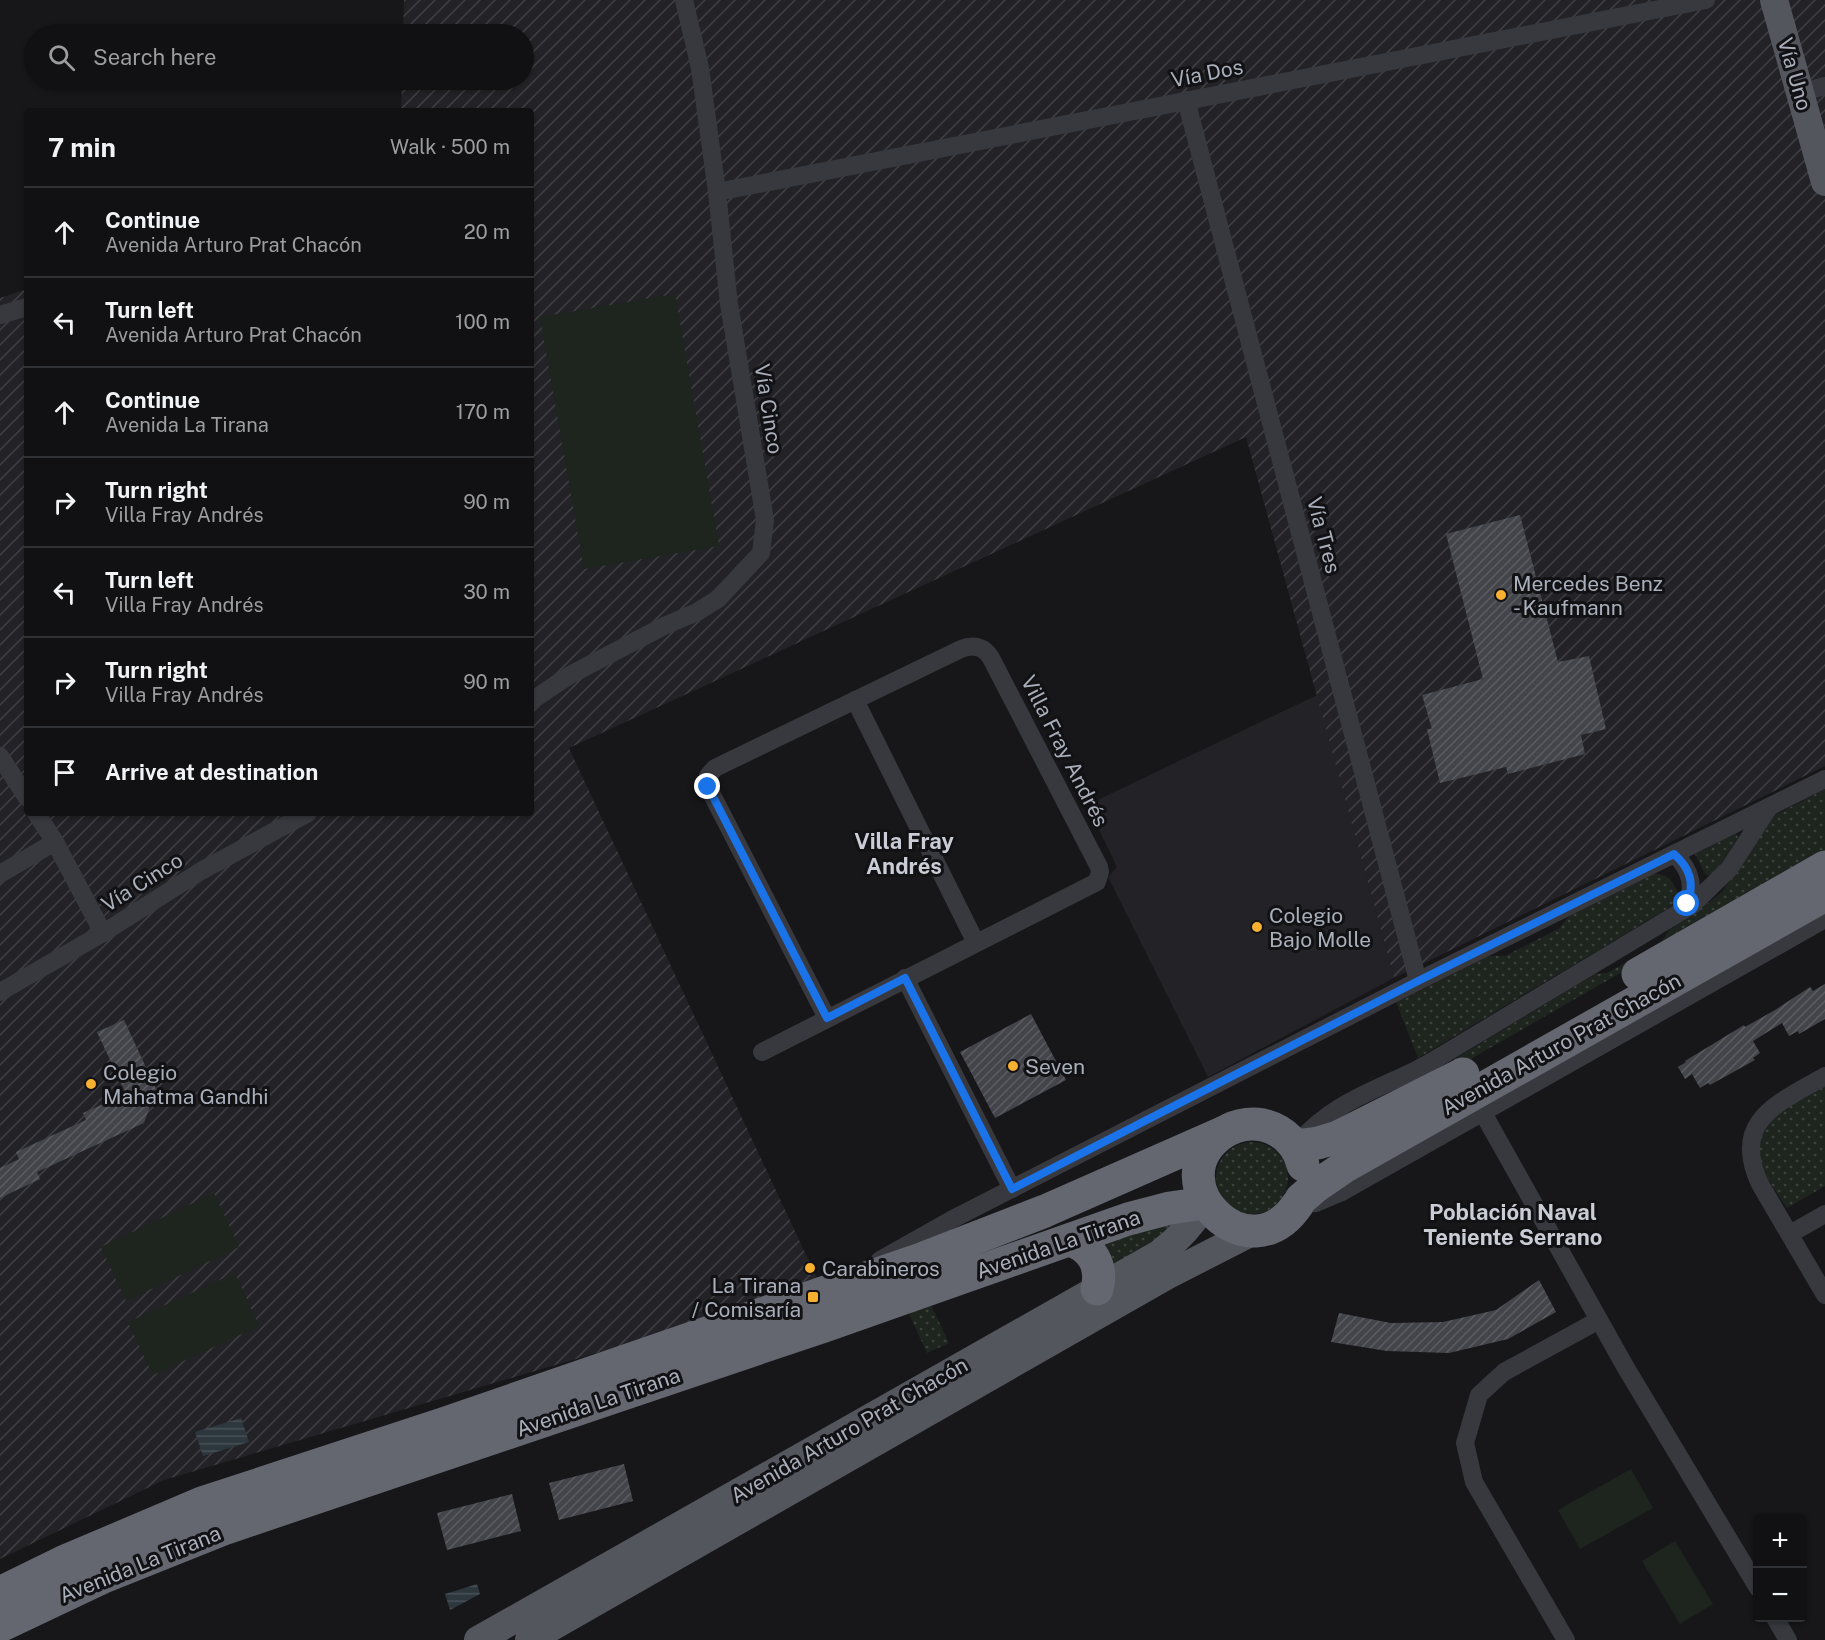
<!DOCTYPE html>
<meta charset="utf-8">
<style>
body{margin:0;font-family:"Public Sans",sans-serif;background:#1a1a1d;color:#f1f3f6}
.controls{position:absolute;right:18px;bottom:18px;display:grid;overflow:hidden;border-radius:6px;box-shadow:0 2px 4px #0004}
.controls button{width:54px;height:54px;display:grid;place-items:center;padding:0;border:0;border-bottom:2px solid #303134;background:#111114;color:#f1f3f6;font:30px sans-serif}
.stop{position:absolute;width:18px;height:18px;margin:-14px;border:4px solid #1a73e8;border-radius:50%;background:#fff}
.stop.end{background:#1a73e8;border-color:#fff;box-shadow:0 2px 6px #0008}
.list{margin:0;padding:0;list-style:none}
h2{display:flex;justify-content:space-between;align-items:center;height:78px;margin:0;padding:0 24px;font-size:26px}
h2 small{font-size:20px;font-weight:400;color:#9c9da0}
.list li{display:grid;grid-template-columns:39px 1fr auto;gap:18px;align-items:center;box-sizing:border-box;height:90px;padding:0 24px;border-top:2px solid #303134}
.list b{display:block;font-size:22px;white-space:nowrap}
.list p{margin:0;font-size:20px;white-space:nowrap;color:#9c9da0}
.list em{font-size:20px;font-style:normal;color:#9c9da0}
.icon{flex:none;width:33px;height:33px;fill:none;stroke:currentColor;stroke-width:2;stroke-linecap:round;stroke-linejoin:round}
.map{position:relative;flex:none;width:1825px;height:1640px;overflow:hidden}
.search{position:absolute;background:#111114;box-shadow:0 2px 4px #0004;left:24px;top:24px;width:510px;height:66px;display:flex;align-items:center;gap:15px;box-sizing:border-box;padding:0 21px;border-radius:33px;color:#9c9da0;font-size:22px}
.panel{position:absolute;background:#111114;box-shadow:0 2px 4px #0004;left:24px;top:108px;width:510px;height:708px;border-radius:6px}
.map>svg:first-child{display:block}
</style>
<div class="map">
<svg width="1825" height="1640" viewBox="0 0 1825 1640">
<defs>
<pattern id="industrial-furrows" width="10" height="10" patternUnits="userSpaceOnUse" patternTransform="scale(1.5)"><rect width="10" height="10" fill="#232327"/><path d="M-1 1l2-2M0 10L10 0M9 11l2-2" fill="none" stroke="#404044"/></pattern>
<pattern id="grass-dots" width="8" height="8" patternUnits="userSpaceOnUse" patternTransform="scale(1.5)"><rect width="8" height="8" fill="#1d251e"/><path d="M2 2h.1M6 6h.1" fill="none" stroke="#3b423d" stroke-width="1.8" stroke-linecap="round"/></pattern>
<pattern id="water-rules" width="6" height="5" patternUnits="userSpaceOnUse" patternTransform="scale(1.5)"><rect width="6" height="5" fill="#2d373e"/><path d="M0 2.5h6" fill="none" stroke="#495158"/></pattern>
<pattern id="building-hatch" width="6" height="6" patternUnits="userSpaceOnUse" patternTransform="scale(1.5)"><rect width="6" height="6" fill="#43454a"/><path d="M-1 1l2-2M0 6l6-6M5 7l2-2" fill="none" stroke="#5b5d62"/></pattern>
</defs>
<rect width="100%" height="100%" fill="#17171a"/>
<!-- built -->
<path fill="#232327" d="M1317 695 1394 978 1208 1077 1108 877 1117 867 1087 805Z"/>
<!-- industrial -->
<path fill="url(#industrial-furrows)" d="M404 0H1825V766L1394 978 1246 437 569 748 821 1287 164 1480 0 1559V298L27 289V813H531V111H401L402 80H524V34H403Z"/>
<!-- grass -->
<g fill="url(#grass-dots)">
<path d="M1825 789V853L1760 893 1439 1077 1435 1071 1595 974 1607 973 1661 943 1669 930 1693 915 1722 892 1773 816Z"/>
<path d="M1736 833 1738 837 1713 877 1705 874 1695 854Z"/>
<path d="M1654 874C1668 874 1672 880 1678 893L1672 906 1418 1058 1396 1002 1489 956H1505L1560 928 1569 916Z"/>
<path d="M1825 1086V1186L1787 1208C1778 1194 1766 1179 1761 1164 1748 1120 1795 1103 1825 1086Z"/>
<circle cx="1252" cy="1178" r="36"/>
<path d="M1180 1217 1165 1237 1110 1270 1095 1242Z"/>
<path d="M931 1305 949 1343 927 1353 909 1314Z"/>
</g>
<!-- pitch -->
<g fill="#1d251e">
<path d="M675 294 719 546 584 569 540 317Z"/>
<path d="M214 1193 239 1247 126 1301 101 1247Z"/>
<path d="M235 1273 259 1326 153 1375 128 1322Z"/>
<path d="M1631 1469 1653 1508 1580 1549 1558 1510Z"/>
<path d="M1675 1541 1713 1604 1680 1624 1642 1561Z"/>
</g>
<!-- water -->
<g fill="url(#water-rules)">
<path d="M241 1418 249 1442 203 1456 195 1432Z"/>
<path d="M477 1584 480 1594 450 1610 445 1594Z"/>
</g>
<!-- building -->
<g fill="url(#building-hatch)">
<path d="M1520 515 1558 662 1589 656 1606 729 1581 735 1585 754 1508 774 1506 767 1440 783 1427 729H1432L1422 695 1483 679 1446 534Z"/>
<path d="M1825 984V1019L1799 1034 1798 1031 1789 1036 1782 1023 1753 1041 1760 1053 1753 1058 1755 1060 1710 1085 1708 1083 1700 1088 1692 1074 1685 1079 1678 1067 1686 1062 1685 1061 1744 1025 1745 1027 1775 1010 1810 987 1813 991Z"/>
<path d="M1031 1014 1066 1080 995 1118 960 1052Z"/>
<path d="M124 1020 156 1089 144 1123 37 1172 40 1179 0 1198V1168L19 1159 16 1152 86 1120 83 1113 126 1094 97 1032Z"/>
<path d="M1539 1280 1556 1312 1508 1339 1449 1353 1387 1351 1331 1342 1339 1313 1391 1323 1443 1322 1496 1310Z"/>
<path d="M624 1464 633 1501 559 1520 549 1483Z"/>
<path d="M512 1494 521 1531 447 1550 437 1513Z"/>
</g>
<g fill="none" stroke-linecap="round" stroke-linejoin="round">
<!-- street -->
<g stroke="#38393f" stroke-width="18">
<path d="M1800 93 1825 86"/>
<path d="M1186 100 1418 981"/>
<path d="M717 192 1706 0"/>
<path d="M0 315 27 307"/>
<path d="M855 700 976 943"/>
<path d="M531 701 570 675 664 626 697 612 718 599 761 553 765 520 729 304 717 192 700 68 684 0"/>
<path d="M0 756 27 798"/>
<path d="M36 813 55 842 103 933"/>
<path d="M1674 854C1691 869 1697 890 1683 910"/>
<path d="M0 874 55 842"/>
<path d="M905 978 1012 1189"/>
<path d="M0 992 103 933 201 871 308 813"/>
<path d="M762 1052 1097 882 1100 872 1099 867 991 658C984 646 973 644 961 649L715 768 708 776V787L827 1018"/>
<path d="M1825 1076C1779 1103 1730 1120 1760 1184L1825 1295"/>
<path d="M1483 1113 1626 1368 1758 1588"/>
<path d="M1296 1145C1330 1105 1368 1093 1414 1071 1427 1065 1439 1057 1451 1050L1692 905 1729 869 1769 807"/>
<path d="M1301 1204 1316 1203 1342 1192 1825 919"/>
<path d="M1790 1234 1825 1214"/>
<path d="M880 1260 951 1220 1418 981 1825 779"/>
<path d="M1775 1618 1788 1640"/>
<path d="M1566 1640 1474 1482 1465 1443 1479 1395 1504 1372 1599 1320"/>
</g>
<!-- primary -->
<g stroke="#54565e" stroke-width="28">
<path d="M1774 0 1825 182"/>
<path d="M478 1640 1159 1254C1179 1239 1193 1224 1205 1203"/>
<path d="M529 1640 1166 1276 1254 1231"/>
</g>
<!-- highway -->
<g stroke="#646770" stroke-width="33">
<path d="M1638 974 1825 867"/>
<path d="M1295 1146 1318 1143 1338 1137 1463 1074"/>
<path d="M1301 1199 1315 1187 1344 1167 1825 895"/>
<path d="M1298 1204C1249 1277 1156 1184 1220 1135 1232 1126 1248 1122 1263 1125 1284 1130 1298 1145 1303 1165"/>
<path d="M1070 1240C1092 1247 1103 1266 1097 1289"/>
<path d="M0 1593 63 1562 202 1503 443 1424 924 1258 1045 1211 1222 1133"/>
<path d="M0 1626 101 1578 226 1528 824 1326 1128 1219 1170 1208 1205 1203"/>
</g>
</g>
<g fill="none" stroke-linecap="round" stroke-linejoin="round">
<!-- route -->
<path stroke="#1a73e8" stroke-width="8" d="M708 787 827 1018 905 978 1012 1189 1418 981 1674 854C1690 868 1695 883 1687 904"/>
</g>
<!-- markers -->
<g fill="#f8b030" stroke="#121215" stroke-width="2">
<circle cx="1501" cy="595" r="6"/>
<circle cx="1257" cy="927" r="6"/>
<circle cx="1013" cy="1066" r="6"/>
<circle cx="91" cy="1084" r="6"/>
<circle cx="810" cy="1268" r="6"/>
<rect x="807" y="1291" width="12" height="12" rx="3"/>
</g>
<g text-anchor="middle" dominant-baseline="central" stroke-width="6" stroke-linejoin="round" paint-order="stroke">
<!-- street labels -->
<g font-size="21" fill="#a9afba" stroke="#121215">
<text transform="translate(1207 73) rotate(-11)">Vía Dos</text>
<text transform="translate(1795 74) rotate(74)">Vía Uno</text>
<text transform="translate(769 409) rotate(81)">Vía Cinco</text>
<text transform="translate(1324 535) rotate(75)">Vía Tres</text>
<text transform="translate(1065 751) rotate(63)">Villa Fray Andrés</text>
<text transform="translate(142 882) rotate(-32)">Vía Cinco</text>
<text transform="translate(1561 1044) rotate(-29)">Avenida Arturo Prat Chacón</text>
<text transform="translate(1058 1244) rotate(-19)">Avenida La Tirana</text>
<text transform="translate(598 1402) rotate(-19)">Avenida La Tirana</text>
<text transform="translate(849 1430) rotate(-30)">Avenida Arturo Prat Chacón</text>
<text transform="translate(140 1564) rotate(-22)">Avenida La Tirana</text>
</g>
<!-- poi labels -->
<g font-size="21" fill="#a9afba" stroke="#121215" text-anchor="start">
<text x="1513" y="583">Mercedes Benz<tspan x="1513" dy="24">- Kaufmann</tspan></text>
<text x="1269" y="915">Colegio<tspan x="1269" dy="24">Bajo Molle</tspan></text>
<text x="1025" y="1066">Seven</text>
<text x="103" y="1072">Colegio<tspan x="103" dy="24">Mahatma Gandhi</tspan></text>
<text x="822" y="1268">Carabineros</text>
<text x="801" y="1285" text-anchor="end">La Tirana<tspan x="801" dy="24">/ Comisaría</tspan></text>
</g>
<!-- neighbourhood labels -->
<g font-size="22" font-weight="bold" fill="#cacdd6" stroke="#121215">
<text x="904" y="841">Villa Fray<tspan x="904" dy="25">Andrés</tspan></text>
<text x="1513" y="1212">Población Naval<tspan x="1513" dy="25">Teniente Serrano</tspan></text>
</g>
</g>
</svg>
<div class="controls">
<button>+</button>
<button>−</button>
</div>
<div class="stop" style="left:1687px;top:904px"></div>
<div class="stop end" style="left:708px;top:787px"></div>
<div class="search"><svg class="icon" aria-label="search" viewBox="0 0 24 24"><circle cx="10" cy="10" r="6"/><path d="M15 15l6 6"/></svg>Search here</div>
<section class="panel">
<h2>7 min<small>Walk · 500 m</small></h2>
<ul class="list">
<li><svg class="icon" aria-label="ahead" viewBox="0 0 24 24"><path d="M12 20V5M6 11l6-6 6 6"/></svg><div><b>Continue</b><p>Avenida Arturo Prat Chacón</p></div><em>20 m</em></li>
<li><svg class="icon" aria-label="left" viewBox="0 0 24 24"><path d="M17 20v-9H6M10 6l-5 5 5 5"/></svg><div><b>Turn left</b><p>Avenida Arturo Prat Chacón</p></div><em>100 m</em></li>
<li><svg class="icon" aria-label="ahead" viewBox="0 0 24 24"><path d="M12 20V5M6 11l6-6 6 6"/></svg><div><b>Continue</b><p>Avenida La Tirana</p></div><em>170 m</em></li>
<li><svg class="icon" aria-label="right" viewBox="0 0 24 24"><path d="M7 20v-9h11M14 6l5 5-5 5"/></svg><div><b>Turn right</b><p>Villa Fray Andrés</p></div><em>90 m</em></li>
<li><svg class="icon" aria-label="left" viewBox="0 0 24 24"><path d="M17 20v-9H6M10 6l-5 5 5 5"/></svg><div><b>Turn left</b><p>Villa Fray Andrés</p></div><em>30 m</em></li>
<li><svg class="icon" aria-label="right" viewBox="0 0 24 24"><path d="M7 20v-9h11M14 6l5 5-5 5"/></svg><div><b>Turn right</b><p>Villa Fray Andrés</p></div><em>90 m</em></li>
<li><svg class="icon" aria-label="arrive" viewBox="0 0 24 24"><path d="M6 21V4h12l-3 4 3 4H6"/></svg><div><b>Arrive at destination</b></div></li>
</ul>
</section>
</div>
